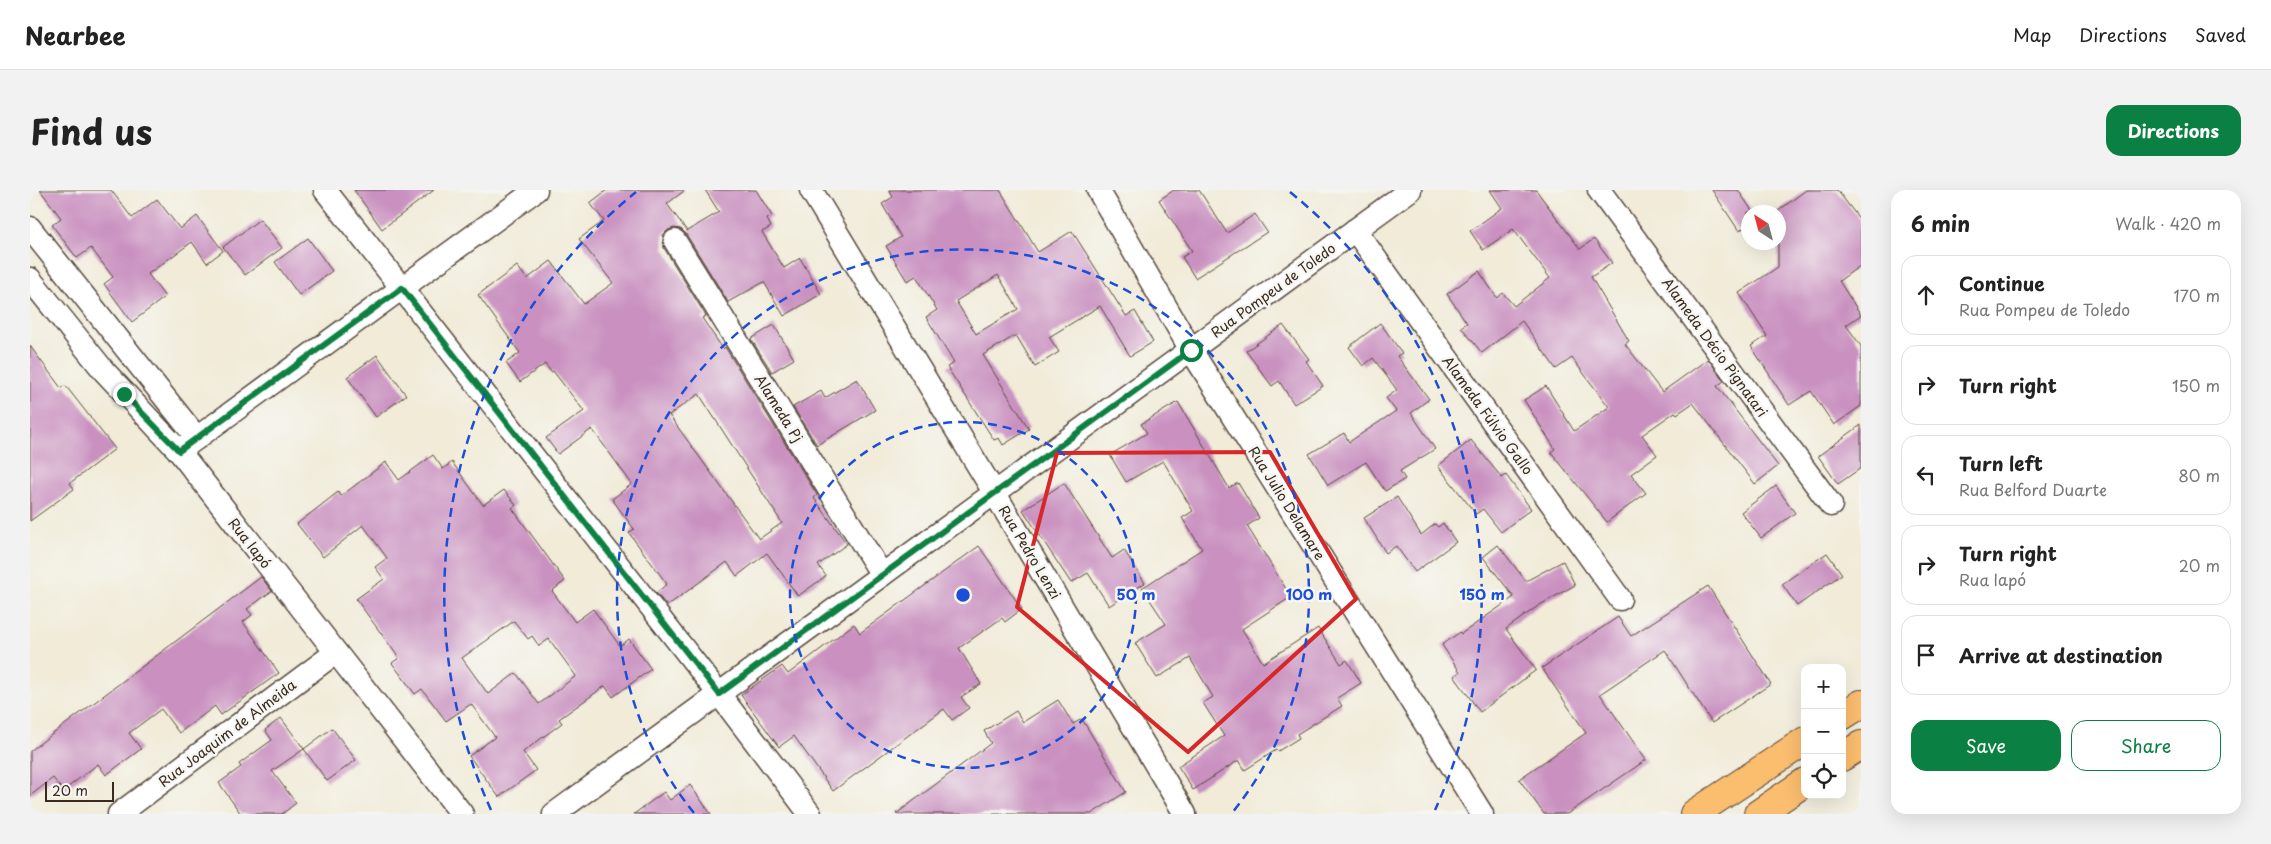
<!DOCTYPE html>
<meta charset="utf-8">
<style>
body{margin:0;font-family:"Playpen Sans",sans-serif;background:#f2f2f2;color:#222}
.controls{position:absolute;right:15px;bottom:15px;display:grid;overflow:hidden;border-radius:10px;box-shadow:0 5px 20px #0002}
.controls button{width:45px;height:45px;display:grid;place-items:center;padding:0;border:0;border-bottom:1px solid #e0e0e0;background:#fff;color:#222;font:25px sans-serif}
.compass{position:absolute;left:1711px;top:15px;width:45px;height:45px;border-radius:50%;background:#fff;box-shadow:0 5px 20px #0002;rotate:324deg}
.scale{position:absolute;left:15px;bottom:12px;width:69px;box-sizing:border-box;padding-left:5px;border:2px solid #3b2a1e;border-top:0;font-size:14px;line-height:18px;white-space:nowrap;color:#3b2a1e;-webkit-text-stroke:4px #f6f6f2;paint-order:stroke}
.stop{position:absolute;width:15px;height:15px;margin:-11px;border:4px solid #0b8043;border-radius:50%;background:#fff}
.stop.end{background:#0b8043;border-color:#fff;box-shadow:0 1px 5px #0008}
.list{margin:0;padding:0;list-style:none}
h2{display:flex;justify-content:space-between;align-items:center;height:65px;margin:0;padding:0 20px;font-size:21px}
h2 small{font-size:16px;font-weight:400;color:#767676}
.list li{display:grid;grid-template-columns:32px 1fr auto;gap:15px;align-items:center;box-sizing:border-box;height:80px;margin:0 10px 10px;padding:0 10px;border:1px solid #e0e0e0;border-radius:15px}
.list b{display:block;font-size:19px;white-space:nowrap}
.list p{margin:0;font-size:16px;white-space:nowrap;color:#767676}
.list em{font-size:16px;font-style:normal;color:#767676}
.actions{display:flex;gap:10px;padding:15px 20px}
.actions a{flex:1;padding:11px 0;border:1px solid #0b8043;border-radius:15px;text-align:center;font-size:18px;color:#0b8043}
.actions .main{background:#0b8043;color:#fff}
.icon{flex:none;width:28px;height:28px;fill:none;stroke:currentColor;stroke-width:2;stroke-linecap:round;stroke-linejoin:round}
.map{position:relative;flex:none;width:1831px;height:624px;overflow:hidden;border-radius:15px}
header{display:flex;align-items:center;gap:30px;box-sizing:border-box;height:70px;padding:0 25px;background:#fff;border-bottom:1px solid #e0e0e0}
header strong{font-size:24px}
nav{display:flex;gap:28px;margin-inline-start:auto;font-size:18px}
.intro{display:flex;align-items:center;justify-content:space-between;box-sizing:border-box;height:120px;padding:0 30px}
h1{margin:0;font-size:35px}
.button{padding:12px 22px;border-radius:15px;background:#0b8043;color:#fff;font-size:18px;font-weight:700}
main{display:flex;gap:30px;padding:0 30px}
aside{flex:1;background:#fff;border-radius:15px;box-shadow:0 5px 20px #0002}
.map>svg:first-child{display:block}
</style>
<header>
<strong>Nearbee</strong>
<nav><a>Map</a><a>Directions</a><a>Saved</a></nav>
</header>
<div class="intro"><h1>Find us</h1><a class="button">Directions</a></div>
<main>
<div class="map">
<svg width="1831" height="624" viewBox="0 0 1831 624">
<rect width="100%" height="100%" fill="#f6f6f2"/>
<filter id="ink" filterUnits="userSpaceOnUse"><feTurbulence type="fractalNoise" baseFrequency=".02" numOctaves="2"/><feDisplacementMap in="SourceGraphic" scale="10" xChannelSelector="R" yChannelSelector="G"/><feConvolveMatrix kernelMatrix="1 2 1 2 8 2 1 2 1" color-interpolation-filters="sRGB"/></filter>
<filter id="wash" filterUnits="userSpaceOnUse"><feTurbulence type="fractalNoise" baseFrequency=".0096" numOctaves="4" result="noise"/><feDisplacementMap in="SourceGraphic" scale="20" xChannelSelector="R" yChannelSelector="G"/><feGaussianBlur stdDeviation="1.12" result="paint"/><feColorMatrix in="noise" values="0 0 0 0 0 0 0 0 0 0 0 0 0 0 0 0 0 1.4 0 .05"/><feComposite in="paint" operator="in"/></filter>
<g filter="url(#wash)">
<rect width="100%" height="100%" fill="#f1ebd8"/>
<g id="blocks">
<!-- building -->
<g fill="#c990c0" fill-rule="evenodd">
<path d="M10 0H81L102 28 127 9 150 39 167 26 193 61 177 73 162 52 118 84 135 107 102 132 74 94 83 87 61 58 47 68 22 35 31 28Z"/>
<path d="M324 0H404L352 39Z"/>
<path d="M577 0H655L637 14 657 41 689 22 675 0H726L742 26 737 29 741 37 732 42 754 78 770 68 791 104 754 126 734 92 698 112 656 44 651 39 644 38 638 40 633 45 634 58 676 126 672 128 693 159 695 157 787 305 784 308 817 354 788 375 796 386 768 406 737 363 707 386 697 372 637 416 626 403 637 394 599 343 604 339 582 309 602 294 562 239 528 264 516 248 554 221 523 181 521 182 515 174 490 192 476 173 490 163 448 105 487 76 497 89 521 71 554 114 583 93 549 49 574 31 560 13ZM669 204 752 333 729 349 639 225Z"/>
<path d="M859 0H970L1008 62 1042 41 1096 126 1105 121 1123 152 1100 166 1070 116 1019 147 1029 162 1005 177 986 145 953 165 999 239 973 255 969 248 964 250 917 177 924 173 896 127 907 120 886 86 877 91 856 56 871 47 852 14 863 7ZM968 85 988 119 946 144 926 111Z"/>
<path d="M1144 0H1169L1197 43 1225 24 1237 42 1165 88 1152 67 1162 61 1129 10Z"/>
<path d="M1460 0H1506L1550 59 1564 49 1582 73 1561 87 1599 151 1595 154 1632 202 1678 169 1694 191 1687 196 1748 276 1725 294 1663 213 1647 224 1645 222 1612 245 1627 265 1601 284 1616 303 1577 332 1521 262 1525 259 1494 210 1516 196 1544 241 1579 217 1542 168 1526 179 1492 131 1452 163 1431 137 1437 133 1417 104 1449 81 1467 108 1473 103 1484 116 1520 88 1483 39 1453 60 1440 41 1472 18Z"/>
<path d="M1682 0H1708L1723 22H1718V35L1709 41Z"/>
<path d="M1776 0H1807L1831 31V75L1809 91 1831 125 1816 135 1831 156V216L1804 235 1781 201 1759 215 1721 156 1737 146 1709 103 1748 77V21Z"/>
<path d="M230 29 252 58 215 85 193 57Z"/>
<path d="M278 48 302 81 269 105 245 72Z"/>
<path d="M1350 133 1372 163 1367 166 1399 209 1381 223 1405 259 1370 281 1375 289 1355 301 1336 272 1298 295 1279 264 1314 243 1319 252 1366 221 1356 208 1367 200 1343 168 1333 176 1319 157Z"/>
<path d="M744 135 764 169 742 182 721 149Z"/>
<path d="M1253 135 1279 169 1276 171 1293 196 1264 214 1249 191 1242 196 1216 161Z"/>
<path d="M0 156 31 198 35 195 85 259 40 293 44 299 0 331Z"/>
<path d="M347 165 376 205 346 227 317 187Z"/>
<path d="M827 189 845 220 787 255 763 217 791 201 795 208Z"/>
<path d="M1148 212 1199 298 1208 293 1229 328 1217 336 1261 407 1212 439 1233 473 1288 438 1311 474 1317 470 1331 493 1307 508 1312 516 1267 544 1269 548 1248 561 1246 560 1215 580 1209 570 1163 600 1148 576 1194 546 1173 513 1183 507 1160 468 1127 488 1105 453 1136 434 1112 398 1172 359 1152 328 1163 321 1133 271 1096 292 1080 265 1117 243 1111 234Z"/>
<path d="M1831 235V278L1808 294 1788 266Z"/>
<path d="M1441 250 1472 288 1476 285 1501 319 1471 342 1453 319 1446 324 1408 276Z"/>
<path d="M403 265 413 279 422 272 453 315 474 300 486 315 482 318 535 391 522 401 545 432 563 419 590 456 599 449 621 479 583 507 575 496 529 529 532 533 493 562 506 580 469 607 439 566 465 547 441 514 416 531 392 499 385 504 362 473 369 468 326 409 354 389 345 377 357 368 333 335 293 367 267 334 308 302 311 306 356 272 369 290ZM484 431 498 449 502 446 509 456 519 449 546 486 509 514 486 483 458 504 432 468Z"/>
<path d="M1034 293 1082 368 1094 360 1115 393 1079 416 1058 383 1041 393 993 320Z"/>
<path d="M1746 296 1765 323 1731 348 1711 322Z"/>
<path d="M1367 307 1391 345 1405 334 1408 337 1413 333 1426 352 1385 382 1366 356 1356 363 1334 328Z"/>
<path d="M1468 355 1496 391 1533 371 1545 395 1508 416 1476 439 1506 480 1450 522 1424 486 1430 482 1412 455 1430 442 1431 444 1484 407 1453 367Z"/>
<path d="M949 356 992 419 975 432 972 428 929 458 951 494 931 507 939 518 922 530 914 519 803 601 764 546 749 557 711 505 752 476 758 484 824 434 830 443Z"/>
<path d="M1797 363 1812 384 1767 416 1752 394Z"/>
<path d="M231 387 242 401 217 419 222 425 213 432 249 483 191 525 185 516 149 543 131 519 99 543 111 559 76 585 68 574 33 601 23 588 0 606V561Z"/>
<path d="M1678 396 1741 494 1682 533 1635 460 1570 504 1616 570 1537 624H1514L1489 589 1556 543 1512 478 1588 427 1601 446Z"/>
<path d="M1028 510 1043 534 1052 529 1096 602 1061 624H866L961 553 954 541 986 521 993 532Z"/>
<path d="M251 528 274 559 242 581 266 613 252 624H211L189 593 211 577 209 574 242 550 235 540Z"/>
<path d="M302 538 326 570 297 591 274 559Z"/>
<path d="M660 595 681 624H604L634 602 640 610Z"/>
</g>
</g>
</g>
<g filter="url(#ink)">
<use href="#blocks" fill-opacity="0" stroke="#56473a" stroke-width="1"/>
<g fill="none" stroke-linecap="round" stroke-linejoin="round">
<defs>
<g id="minor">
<path d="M295 0 689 504 780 624"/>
<path d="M781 0 964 302 1155 624"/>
<path d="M1068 0 1161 160 1452 624"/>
<path d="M1569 0 1801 315"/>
<path d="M0 38 167 248"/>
<path d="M1325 40 1590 409"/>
<path d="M645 51 852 385"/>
<path d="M0 89 74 181 149 261 432 624"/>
<path d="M149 261 506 0"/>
<path d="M89 624 305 463"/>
<path d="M524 624 1380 0"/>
</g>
<g id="major">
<path d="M1812 526 1831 514"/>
<path d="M1812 567 1831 555"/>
<path d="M1664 624 1775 551"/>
<path d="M1728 624 1775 592"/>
</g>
</defs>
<!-- minor casing -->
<use href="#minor" stroke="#56473a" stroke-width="25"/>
<!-- major casing -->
<use href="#major" stroke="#56473a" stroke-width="30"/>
<!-- minor -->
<use href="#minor" stroke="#fff" stroke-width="22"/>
<!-- major -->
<use href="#major" stroke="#fbbd6e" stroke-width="28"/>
</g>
</g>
<g fill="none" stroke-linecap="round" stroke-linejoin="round" filter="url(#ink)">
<!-- route -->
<path stroke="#0b8043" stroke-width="6" d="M94 204 149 261 372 98 689 504 1161 160"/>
</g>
<!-- marked area -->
<path fill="none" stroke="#d62828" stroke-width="4" stroke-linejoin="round" d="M1240 262 1326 409 1158 562 987 417 1027 263Z"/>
<!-- distance rings -->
<g fill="none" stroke="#1d4ed8" stroke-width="2.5" stroke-dasharray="9 6">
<circle cx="933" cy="405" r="173"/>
<path d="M664 623A346 346 0 1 1 1202 623"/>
<path d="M461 620A519 519 0 0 1 606 2M1260 2A519 519 0 0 1 1405 620"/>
</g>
<g text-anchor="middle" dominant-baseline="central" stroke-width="5" stroke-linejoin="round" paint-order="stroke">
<!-- street labels -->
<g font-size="14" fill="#3b2a1e" stroke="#f6f6f2">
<text transform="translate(1243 100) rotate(-36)">Rua Pompeu de Toledo</text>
<text transform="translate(1685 157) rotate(54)">Alameda Décio Pignatari</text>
<text transform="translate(749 218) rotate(58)">Alameda Pj</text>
<text transform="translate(1458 225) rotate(54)">Alameda Fúlvio Gallo</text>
<text transform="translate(1257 313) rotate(58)">Rua Julio Delamare</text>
<text transform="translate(220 353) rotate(52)">Rua Iapó</text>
<text transform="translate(1000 362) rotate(59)">Rua Pedro Lenzi</text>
<text transform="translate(197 543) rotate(-37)">Rua Joaquim de Almeida</text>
</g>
</g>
<circle cx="933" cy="405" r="8" fill="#1d4ed8" stroke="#f6f6f2" stroke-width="2.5"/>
<g font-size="15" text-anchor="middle" font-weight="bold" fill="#1d4ed8" stroke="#f6f6f2" stroke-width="5" stroke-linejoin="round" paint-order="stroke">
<text x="1106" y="410">50 m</text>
<text x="1279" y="410">100 m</text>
<text x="1452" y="410">150 m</text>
</g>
</svg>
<div class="controls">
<button>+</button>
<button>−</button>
<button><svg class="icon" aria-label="locate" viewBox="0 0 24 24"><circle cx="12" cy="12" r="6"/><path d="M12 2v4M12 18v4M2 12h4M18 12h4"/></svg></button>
</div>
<svg class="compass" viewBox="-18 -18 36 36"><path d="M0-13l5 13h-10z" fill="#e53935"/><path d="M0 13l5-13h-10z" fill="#767676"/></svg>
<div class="scale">20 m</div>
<div class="stop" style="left:1161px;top:160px"></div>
<div class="stop end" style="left:94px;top:204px"></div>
</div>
<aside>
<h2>6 min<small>Walk · 420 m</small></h2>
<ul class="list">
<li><svg class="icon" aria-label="ahead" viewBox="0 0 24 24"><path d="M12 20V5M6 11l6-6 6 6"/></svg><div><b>Continue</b><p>Rua Pompeu de Toledo</p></div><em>170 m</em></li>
<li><svg class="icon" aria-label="right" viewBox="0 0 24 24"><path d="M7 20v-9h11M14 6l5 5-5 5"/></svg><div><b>Turn right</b></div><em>150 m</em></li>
<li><svg class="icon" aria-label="left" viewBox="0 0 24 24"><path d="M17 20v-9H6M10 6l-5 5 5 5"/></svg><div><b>Turn left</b><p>Rua Belford Duarte</p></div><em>80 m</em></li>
<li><svg class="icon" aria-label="right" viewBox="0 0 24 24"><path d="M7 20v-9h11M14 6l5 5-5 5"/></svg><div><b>Turn right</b><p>Rua Iapó</p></div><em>20 m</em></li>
<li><svg class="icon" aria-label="arrive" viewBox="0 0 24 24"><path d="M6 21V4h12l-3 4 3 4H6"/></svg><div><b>Arrive at destination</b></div></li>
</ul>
<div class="actions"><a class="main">Save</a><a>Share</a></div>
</aside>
</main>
